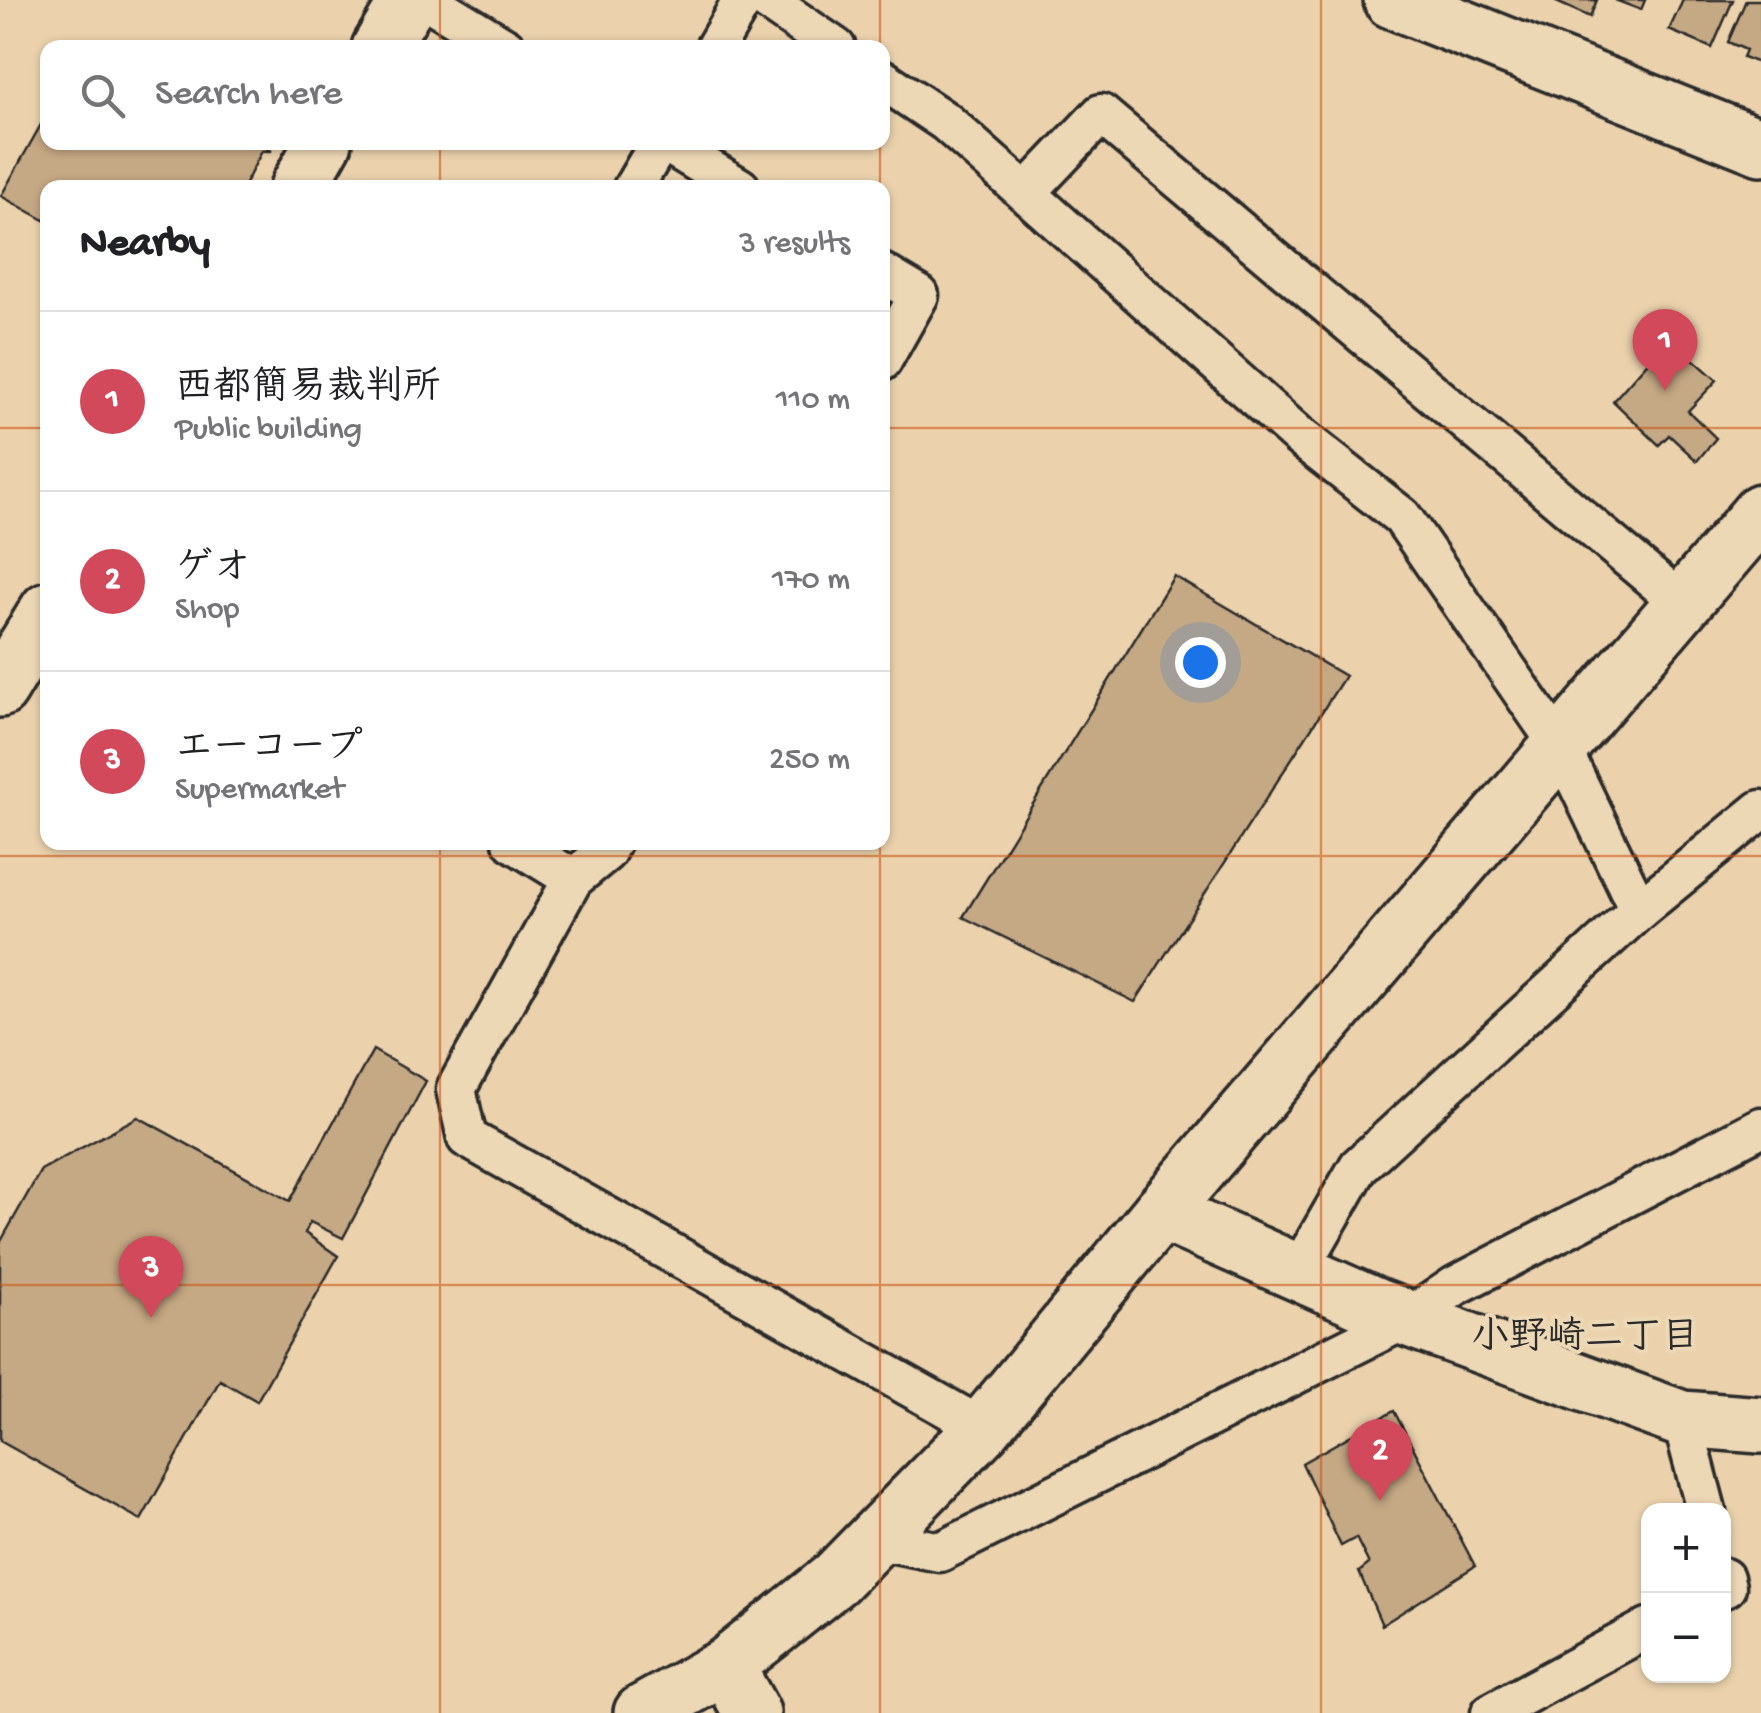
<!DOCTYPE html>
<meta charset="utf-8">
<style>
body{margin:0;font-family:"Gochi Hand","Klee One",sans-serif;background:#f2f2f2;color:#202124}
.controls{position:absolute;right:30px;bottom:30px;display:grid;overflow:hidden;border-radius:20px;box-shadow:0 2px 8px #0004}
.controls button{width:90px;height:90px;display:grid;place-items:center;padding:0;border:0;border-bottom:2px solid #e0e0e0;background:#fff;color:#202124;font:50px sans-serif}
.you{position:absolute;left:1200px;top:662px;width:35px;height:35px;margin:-25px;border:8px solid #fff;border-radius:50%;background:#1a73e8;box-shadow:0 0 0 15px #1a73e833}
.badge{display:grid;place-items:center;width:65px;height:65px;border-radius:50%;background:#d1495b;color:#fff;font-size:32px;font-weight:700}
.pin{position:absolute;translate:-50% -82px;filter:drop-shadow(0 2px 5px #0008)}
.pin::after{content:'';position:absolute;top:52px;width:35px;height:30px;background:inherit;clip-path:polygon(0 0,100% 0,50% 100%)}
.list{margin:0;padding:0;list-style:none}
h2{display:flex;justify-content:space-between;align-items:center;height:130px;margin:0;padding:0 40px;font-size:42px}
h2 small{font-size:32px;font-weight:400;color:#757577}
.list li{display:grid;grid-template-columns:65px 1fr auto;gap:30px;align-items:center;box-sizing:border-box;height:180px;padding:0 40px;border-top:2px solid #e0e0e0}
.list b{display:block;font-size:38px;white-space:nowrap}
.list p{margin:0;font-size:32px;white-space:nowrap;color:#757577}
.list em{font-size:32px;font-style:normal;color:#757577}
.icon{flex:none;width:55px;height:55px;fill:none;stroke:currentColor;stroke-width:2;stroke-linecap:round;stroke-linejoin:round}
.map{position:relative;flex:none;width:1761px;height:1713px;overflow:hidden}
.search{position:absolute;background:#fff;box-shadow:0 2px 8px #0004;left:40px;top:40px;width:850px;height:110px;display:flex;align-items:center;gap:25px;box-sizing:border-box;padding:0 35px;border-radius:20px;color:#757577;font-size:38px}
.panel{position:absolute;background:#fff;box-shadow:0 2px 8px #0004;left:40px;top:180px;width:850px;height:670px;border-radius:20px}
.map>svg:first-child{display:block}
</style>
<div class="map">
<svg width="1761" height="1713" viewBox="0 0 1761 1713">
<rect width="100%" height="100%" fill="#ebd2ad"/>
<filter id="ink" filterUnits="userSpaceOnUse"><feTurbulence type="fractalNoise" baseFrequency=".01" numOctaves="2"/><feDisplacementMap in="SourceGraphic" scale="20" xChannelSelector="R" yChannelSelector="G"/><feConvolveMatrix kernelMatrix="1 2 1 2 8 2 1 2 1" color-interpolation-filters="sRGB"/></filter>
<g filter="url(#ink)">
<!-- building -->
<g fill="#c5a884" stroke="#2b2b2b" stroke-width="2.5">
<path d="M1552 0H1597L1590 17Z"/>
<path d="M1615 0H1645L1641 10Z"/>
<path d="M1683 0H1733L1712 48 1669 30Z"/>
<path d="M1746 0H1761V64L1743 57 1746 50 1728 42Z"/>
<path d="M48 112V142H255L272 151H262L243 188H48V222L1 196Z"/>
<path d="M1669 338 1717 380 1688 411 1716 438 1697 461 1669 435 1659 445 1613 401Z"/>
<path d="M1174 576 1345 676 1135 1002 963 917Z"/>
<path d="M373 1050 426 1081 343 1238 310 1222 305 1233 338 1256 257 1401 220 1380 141 1520 0 1441V1243L41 1170 138 1117 290 1201Z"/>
<path d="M1394 1411 1475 1566 1382 1625 1359 1572 1369 1564 1356 1538 1341 1546 1302 1463Z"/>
</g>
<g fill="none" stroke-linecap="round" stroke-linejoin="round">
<defs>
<g id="street">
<path d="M427 0 506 48"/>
<path d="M766 0 836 48"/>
<path d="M715 48 743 0"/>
<path d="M882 79 946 122 1299 436 1402 517 1561 748 1639 910 1359 1166 1298 1272"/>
<path d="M665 142 740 188"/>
<path d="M633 188 660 142"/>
<path d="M1026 193 1101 114 1683 604"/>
<path d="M882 273 919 295 882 361"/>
<path d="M513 842 573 879 456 1089 467 1138 983 1428"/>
<path d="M573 879 606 852 611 842"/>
<path d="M1639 910 1761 810"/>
<path d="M1682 1419 1706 1510"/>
<path d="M874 1539 940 1552 1408 1318 1455 1286 1761 1127"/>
<path d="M1724 1578 1726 1587 1724 1588"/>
<path d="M1491 1713 1648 1628"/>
</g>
<g id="secondary">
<path d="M1392 0 1761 147"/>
<path d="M380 48 409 0"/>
<path d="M298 188 324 142"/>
<path d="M0 689 48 610"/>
<path d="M1161 1212 1374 1306 1682 1419 1761 1425"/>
<path d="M726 1666 752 1713"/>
<path d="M642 1713 726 1666 835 1579 983 1428 1161 1212 1761 512"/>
</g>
</defs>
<!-- street casing -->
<use href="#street" stroke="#2b2b2b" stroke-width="45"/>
<!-- secondary casing -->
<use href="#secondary" stroke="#2b2b2b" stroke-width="62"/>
<!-- street -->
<use href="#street" stroke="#edd8b6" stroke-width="38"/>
<!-- secondary -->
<use href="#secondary" stroke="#edd8b6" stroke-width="55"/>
</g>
</g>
<!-- grid -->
<path fill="none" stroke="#cc5211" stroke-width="2.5" stroke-opacity="0.55" d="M440 0V48M880 0V48M1321 0V1713M440 142V188M880 142V188M0 428H48M882 428H1761M440 842V1713M880 842V1713M0 856H1761M0 1285H1761"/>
<g text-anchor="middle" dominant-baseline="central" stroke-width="8" stroke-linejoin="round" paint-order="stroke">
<!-- neighbourhood labels -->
<g font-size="38" font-weight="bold" fill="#2b2b2b" stroke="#edd8b6">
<text x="1585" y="1340">小野崎二丁目</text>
</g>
</g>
</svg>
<div class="controls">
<button>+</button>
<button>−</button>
</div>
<div class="you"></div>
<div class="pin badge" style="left:1665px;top:391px">1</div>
<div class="pin badge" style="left:1380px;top:1501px">2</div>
<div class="pin badge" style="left:151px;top:1318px">3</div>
<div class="search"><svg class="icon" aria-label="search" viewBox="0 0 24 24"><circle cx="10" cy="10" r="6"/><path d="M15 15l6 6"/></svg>Search here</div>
<section class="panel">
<h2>Nearby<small>3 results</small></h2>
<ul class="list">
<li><span class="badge">1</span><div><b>西都簡易裁判所</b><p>Public building</p></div><em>110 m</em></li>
<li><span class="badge">2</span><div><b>ゲオ</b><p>Shop</p></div><em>170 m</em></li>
<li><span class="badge">3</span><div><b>エーコープ</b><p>Supermarket</p></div><em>250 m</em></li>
</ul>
</section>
</div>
